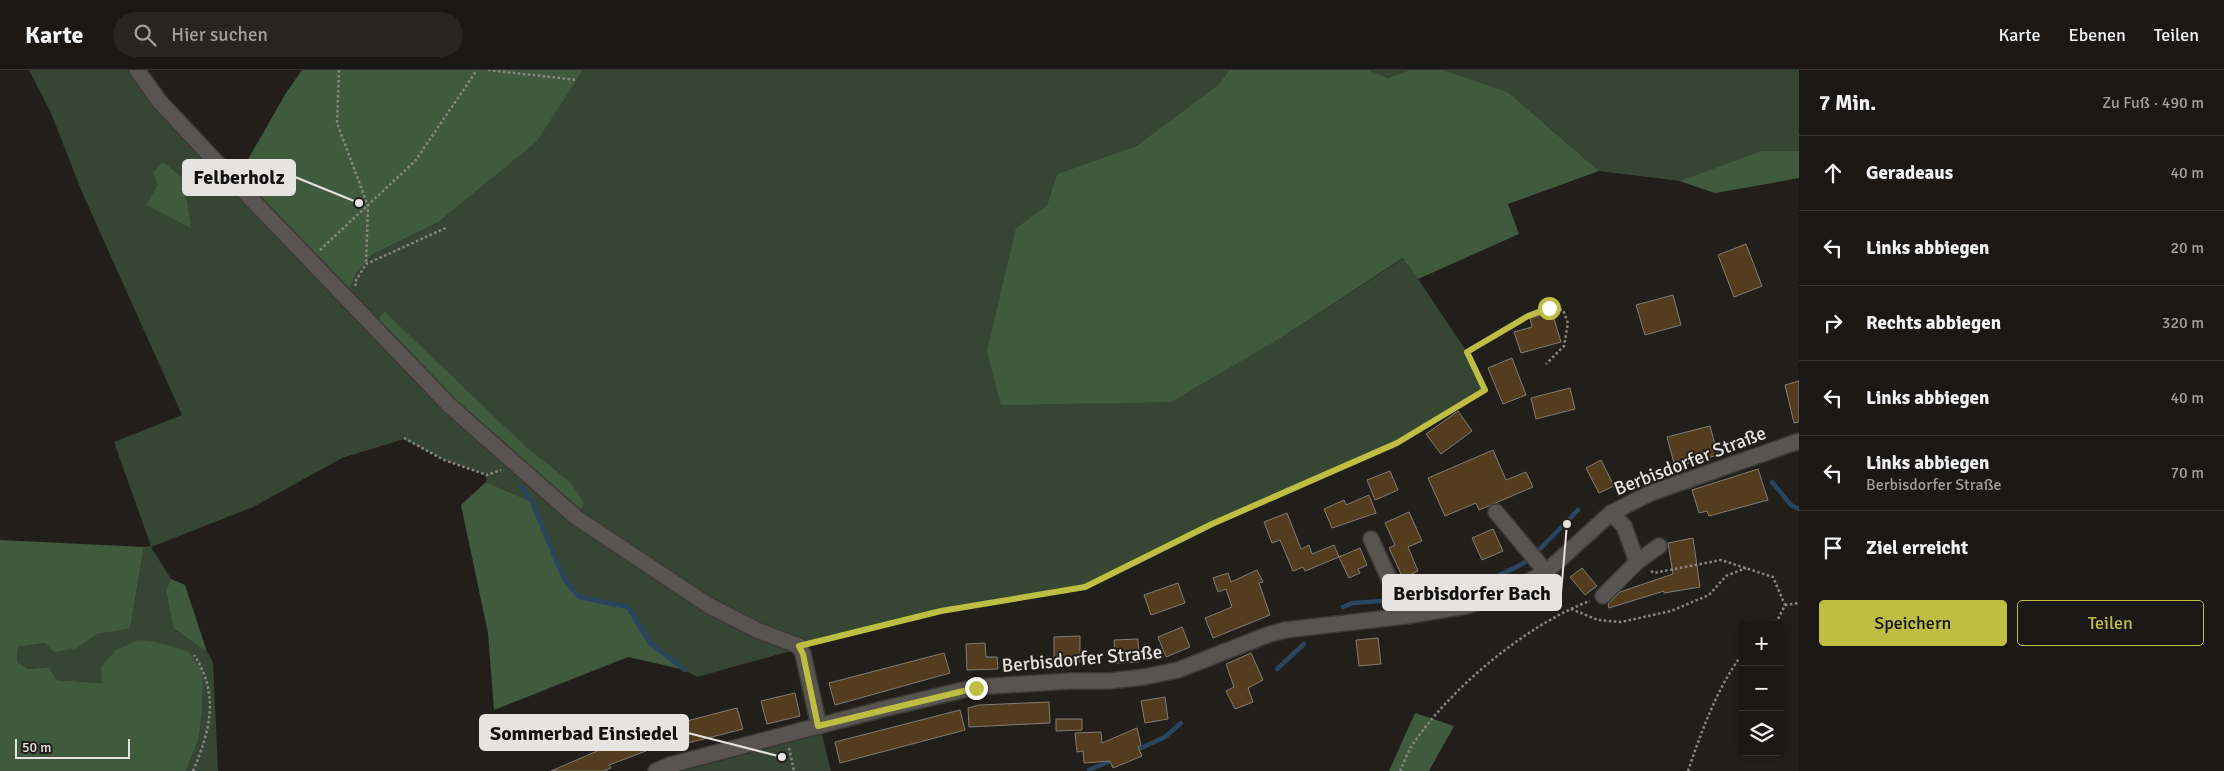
<!DOCTYPE html>
<html lang="de">
<meta charset="utf-8">
<style>
body{margin:0;font-family:Signika,sans-serif;background:#272422;color:#f1f3f6}
.controls{position:absolute;right:15px;bottom:15px;display:grid;overflow:hidden;border-radius:5px;box-shadow:0 2px 8px #0003}
.controls button{width:45px;height:45px;display:grid;place-items:center;padding:0;border:0;border-bottom:1px solid #383634;background:#1a1714;color:#f1f3f6;font:25px sans-serif}
.scale{position:absolute;left:15px;bottom:12px;width:115px;box-sizing:border-box;padding-left:5px;border:2px solid #e6e3e1;border-top:0;font-size:14px;line-height:18px;white-space:nowrap;color:#e6e3e1;-webkit-text-stroke:4px #221f1b;paint-order:stroke}
.stop{position:absolute;width:15px;height:15px;margin:-11px;border:4px solid #bebf42;border-radius:50%;background:#fff}
.stop.end{background:#bebf42;border-color:#fff;box-shadow:0 1px 5px #0008}
.list{margin:0;padding:0;list-style:none}
h2{display:flex;justify-content:space-between;align-items:center;height:65px;margin:0;padding:0 20px;font-size:21px}
h2 small{font-size:16px;font-weight:400;color:#9f9fa0}
.list li{display:grid;grid-template-columns:32px 1fr auto;gap:15px;align-items:center;box-sizing:border-box;height:75px;padding:0 20px;border-top:1px solid #383634}
.list b{display:block;font-size:19px;white-space:nowrap}
.list p{margin:0;font-size:16px;white-space:nowrap;color:#9f9fa0}
.list em{font-size:16px;font-style:normal;color:#9f9fa0}
.actions{display:flex;gap:10px;padding:15px 20px}
.actions a{flex:1;padding:11px 0;border:1px solid #bebf42;border-radius:5px;text-align:center;font-size:18px;color:#bebf42}
.actions .main{background:#bebf42;color:#111}
.icon{flex:none;width:28px;height:28px;fill:none;stroke:currentColor;stroke-width:2;stroke-linecap:round;stroke-linejoin:round}
.map{position:relative;flex:none;width:1799px;height:701px;overflow:hidden}
header{display:flex;align-items:center;gap:30px;box-sizing:border-box;height:70px;padding:0 25px;background:#1a1714;border-bottom:1px solid #383634}
header strong{font-size:24px}
nav{display:flex;gap:28px;margin-inline-start:auto;font-size:18px}
.search{width:350px;height:45px;background:#272422;display:flex;align-items:center;gap:12px;box-sizing:border-box;padding:0 18px;border-radius:28px;color:#9f9fa0;font-size:19px}
main{display:flex}
aside{flex:1;background:#1a1714}
.map>svg:first-child{display:block}
</style>
<header>
<strong>Karte</strong>
<div class="search"><svg class="icon" aria-label="search" viewBox="0 0 24 24"><circle cx="10" cy="10" r="6"/><path d="M15 15l6 6"/></svg>Hier suchen</div>
<nav><a>Karte</a><a>Ebenen</a><a>Teilen</a></nav>
</header>
<main>
<div class="map">
<svg width="1799" height="701" viewBox="0 0 1799 701">
<rect width="100%" height="100%" fill="#221f1b"/>
<!-- green -->
<g fill="#354633">
<path d="M29 0H137L235 112 356 203 373 184 437 153 577 10 583 0H1229L1219 14 1136 76 1057 104 1047 135 1016 158 1282 267 1404 188 1467 282 1485 320 1397 373 1212 454 1085 517 941 541 799 576 794 580 697 607 685 600 650 573 628 537 579 527 564 509 532 432 486 412V405L444 390 404 369 342 388 253 437 151 477 171 509 166 520 173 558 207 582 213 592 218 701H186L198 671 202 645 203 609 102 613 57 610 49 597 28 599 17 592 18 577 45 573 78 578 97 564 130 559 144 477 151 476 114 372 182 345 82 122 51 43Z"/>
<path d="M1369 0H1409L1388 8Z"/>
<path d="M1443 0H1799V108L1715 123 1680 111 1599 101 1508 22Z"/>
<path d="M822 664 831 701H683Z"/>
</g>
<!-- forest -->
<g fill="#405a3d">
<path d="M302 0H583L537 71 437 153 373 184 356 203 346 226 235 112 286 23Z"/>
<path d="M1229 0H1369L1388 8 1409 0H1443L1508 22 1599 101 1508 134 1519 164 1418 209 1403 188 1282 267 1171 332 1001 335 987 281 1016 158 1047 135 1057 104 1136 76 1219 14Z"/>
<path d="M1762 81H1799V108L1715 123 1680 111Z"/>
<path d="M163 92 183 108 191 158 146 135 158 115 153 102Z"/>
<path d="M385 242 525 376 570 412 584 432 577 448 372 255Z"/>
<path d="M486 412 532 432 564 509 579 527 628 537 650 573 685 600 628 587 494 640 488 563 461 435Z"/>
<path d="M0 470 144 477 130 559 97 564 78 578 54 582 45 573 18 577 17 592 28 599 49 597 57 610 102 613 101 597 116 580 138 570 156 572 189 582 201 600 203 609 202 645 198 671 186 701H0Z"/>
<path d="M171 509 185 515 207 582 173 558 166 520Z"/>
<path d="M1415 643 1454 656 1429 701H1389Z"/>
</g>
<g fill="none" stroke-linecap="round" stroke-linejoin="round">
<!-- stream -->
<g stroke="#29455f" stroke-width="4.5">
<path d="M1772 412 1791 435 1799 439"/>
<path d="M522 417 532 432 564 509 579 527 628 537 650 573 685 600"/>
<path d="M1538 481 1578 440"/>
<path d="M1408 529C1450 524 1490 513 1527 491"/>
<path d="M1343 537 1353 533 1395 530"/>
<path d="M1277 599 1304 574"/>
<path d="M1139 679 1165 667 1181 653"/>
<path d="M1089 700 1110 691"/>
</g>
</g>
<!-- building -->
<g fill="#543c1e" stroke="#807c77">
<path d="M1746 174 1762 216 1734 227 1718 185Z"/>
<path d="M1673 225 1681 255 1645 265 1636 235Z"/>
<path d="M1552 242 1561 272 1521 283 1514 262 1532 257 1530 248Z"/>
<path d="M1512 288 1526 325 1503 334 1488 298Z"/>
<path d="M1799 311V352L1794 353 1785 315Z"/>
<path d="M1570 318 1575 339 1536 349 1531 328Z"/>
<path d="M1458 341 1472 361 1441 384 1426 364Z"/>
<path d="M1710 356 1718 385 1675 397 1667 367Z"/>
<path d="M1493 380 1506 410 1526 402 1533 417 1479 440 1476 433 1445 446 1428 408Z"/>
<path d="M1601 390 1614 416 1599 423 1586 398Z"/>
<path d="M1758 399 1768 430 1709 446 1707 441 1699 443 1692 420Z"/>
<path d="M1390 401 1398 420 1375 430 1367 410Z"/>
<path d="M1369 425 1376 443 1332 458 1324 439 1344 430 1346 435Z"/>
<path d="M1409 442 1422 471 1408 477 1418 501 1403 508 1389 478 1395 475 1385 453Z"/>
<path d="M1287 443 1301 479 1309 475 1312 484 1334 475 1339 487 1305 501 1303 497 1293 501 1280 470 1272 473 1264 452Z"/>
<path d="M1493 459 1503 481 1482 490 1472 468Z"/>
<path d="M1693 468 1700 517 1664 523V521L1609 538 1608 534 1620 522 1673 504 1668 473Z"/>
<path d="M1360 478 1367 495 1358 499 1360 503 1349 508 1339 487Z"/>
<path d="M1582 498 1597 516 1585 525 1570 507Z"/>
<path d="M1257 500 1263 512 1259 513 1270 545 1213 568 1205 548 1232 537 1226 519 1218 522 1213 508 1228 503 1231 512Z"/>
<path d="M1178 513 1185 533 1151 545 1144 525Z"/>
<path d="M1182 557 1190 577 1166 587 1158 567Z"/>
<path d="M1080 566V592H1054V567Z"/>
<path d="M1378 568 1381 594 1359 596 1356 570Z"/>
<path d="M1138 569 1139 592 1115 593 1114 570Z"/>
<path d="M985 573 986 587H997L998 599 967 600 966 574Z"/>
<path d="M944 583 950 603 835 635 829 613Z"/>
<path d="M1251 583 1263 610 1248 618 1253 632 1235 639 1226 621 1234 617 1226 594Z"/>
<path d="M795 623 800 646 767 654 761 631Z"/>
<path d="M1165 627 1168 649 1145 653 1141 631Z"/>
<path d="M1049 632 1050 653 969 657 968 638 979 635Z"/>
<path d="M737 638 743 659 684 674 679 653Z"/>
<path d="M960 640 965 660 840 693 835 672Z"/>
<path d="M1056 649H1082V660L1056 661Z"/>
<path d="M1137 658 1141 675 1138 677 1142 686 1113 698 1110 691 1084 693 1083 681 1077 682 1075 663 1101 662 1102 673Z"/>
<path d="M639 663 646 681 609 695 611 698 604 701H551Z"/>
</g>
<g fill="none" stroke-linecap="round" stroke-linejoin="round">
<defs>
<g id="minor">
<path d="M137 0 160 32 235 112 450 336 577 448 708 535 757 560 799 576 803 584 819 656"/>
<path d="M1496 442 1546 502"/>
<path d="M1611 443 1624 456 1637 492"/>
<path d="M1371 469 1406 546"/>
<path d="M1603 526 1637 492 1659 476"/>
<path d="M656 701 670 695 883 639 976 617 1071 611H1109L1144 607 1178 600 1267 565 1285 560 1406 546 1466 536 1501 526 1546 502 1611 443 1651 423 1799 371"/>
</g>
</defs>
<!-- minor casing -->
<use href="#minor" stroke="#3c3936" stroke-width="18"/>
<!-- path -->
<g stroke="#898683" stroke-width="2.5" stroke-dasharray="2.5 2.5" stroke-linecap="butt">
<path d="M339 0 337 53 368 136 366 194"/>
<path d="M488 0 577 10"/>
<path d="M320 180 415 91 477 0"/>
<path d="M356 216 355 212 366 194 448 157"/>
<path d="M404 368 444 390 487 405 501 400"/>
<path d="M1651 501 1654 503 1721 490 1773 507 1785 535 1777 551 1773 555"/>
<path d="M1785 535 1799 533"/>
<path d="M1571 539 1598 550 1621 552 1671 541 1709 525 1726 506 1746 498"/>
<path d="M813 572 941 541 1085 517 1212 454 1397 373 1485 320 1467 282 1528 246 1549 238 1563 240 1568 253 1564 276 1546 294"/>
<path d="M789 678 794 701"/>
<path d="M193 701C210 661 220 624 194 585"/>
<path d="M1400 701C1404 693 1407 684 1411 677 1448 620 1527 554 1590 531"/>
<path d="M1688 701C1702 660 1717 618 1743 583"/>
</g>
<!-- minor -->
<use href="#minor" stroke="#58544f" stroke-width="15"/>
</g>
<g fill="none" stroke-linecap="round" stroke-linejoin="round">
<!-- route -->
<path stroke="#bebf42" stroke-width="6" d="M976 618 818 656 803 584 799 576 941 541 1085 517 1212 454 1397 373 1485 320 1467 282 1528 246 1549 238"/>
</g>
<g text-anchor="middle" dominant-baseline="central" stroke-width="4" stroke-linejoin="round" paint-order="stroke">
<!-- street labels -->
<g font-size="19" fill="#e6e3e1" stroke="#221f1b">
<text transform="translate(1690 391) rotate(-21)">Berbisdorfer Straße</text>
<text transform="translate(1082 589) rotate(-5)">Berbisdorfer Straße</text>
</g>
</g>
<!-- callouts -->
<path fill="none" stroke="#e6e3e1" stroke-width="2" d="M359 133L295 107M1567 454L1561 523M782 687L688 663"/>
<g fill="#e6e3e1" stroke="#221f1b" stroke-width="2">
<circle cx="359" cy="133" r="5"/>
<circle cx="1567" cy="454" r="5"/>
<circle cx="782" cy="687" r="5"/>
</g>
<g fill="#e6e3e1" stroke="#e6e3e1" stroke-width="2">
<rect x="183" y="90" width="112" height="35" rx="5"/>
<rect x="1383" y="505" width="178" height="35" rx="5"/>
<rect x="480" y="645" width="208" height="35" rx="5"/>
</g>
<g font-size="20" text-anchor="middle" font-weight="bold" fill="#111">
<text x="239" y="114">Felberholz</text>
<text x="1472" y="530">Berbisdorfer Bach</text>
<text x="584" y="670">Sommerbad Einsiedel</text>
</g>
</svg>
<div class="controls">
<button>+</button>
<button>−</button>
<button><svg class="icon" aria-label="layers" viewBox="0 0 24 24"><path d="M12 4l9 5-9 5-9-5zM3 14l9 5 9-5"/></svg></button>
</div>
<div class="scale">50 m</div>
<div class="stop" style="left:1549px;top:238px"></div>
<div class="stop end" style="left:976px;top:618px"></div>
</div>
<aside>
<h2>7 Min.<small>Zu Fuß · 490 m</small></h2>
<ul class="list">
<li><svg class="icon" aria-label="ahead" viewBox="0 0 24 24"><path d="M12 20V5M6 11l6-6 6 6"/></svg><div><b>Geradeaus</b></div><em>40 m</em></li>
<li><svg class="icon" aria-label="left" viewBox="0 0 24 24"><path d="M17 20v-9H6M10 6l-5 5 5 5"/></svg><div><b>Links abbiegen</b></div><em>20 m</em></li>
<li><svg class="icon" aria-label="right" viewBox="0 0 24 24"><path d="M7 20v-9h11M14 6l5 5-5 5"/></svg><div><b>Rechts abbiegen</b></div><em>320 m</em></li>
<li><svg class="icon" aria-label="left" viewBox="0 0 24 24"><path d="M17 20v-9H6M10 6l-5 5 5 5"/></svg><div><b>Links abbiegen</b></div><em>40 m</em></li>
<li><svg class="icon" aria-label="left" viewBox="0 0 24 24"><path d="M17 20v-9H6M10 6l-5 5 5 5"/></svg><div><b>Links abbiegen</b><p>Berbisdorfer Straße</p></div><em>70 m</em></li>
<li><svg class="icon" aria-label="arrive" viewBox="0 0 24 24"><path d="M6 21V4h12l-3 4 3 4H6"/></svg><div><b>Ziel erreicht</b></div></li>
</ul>
<div class="actions"><a class="main">Speichern</a><a>Teilen</a></div>
</aside>
</main>
